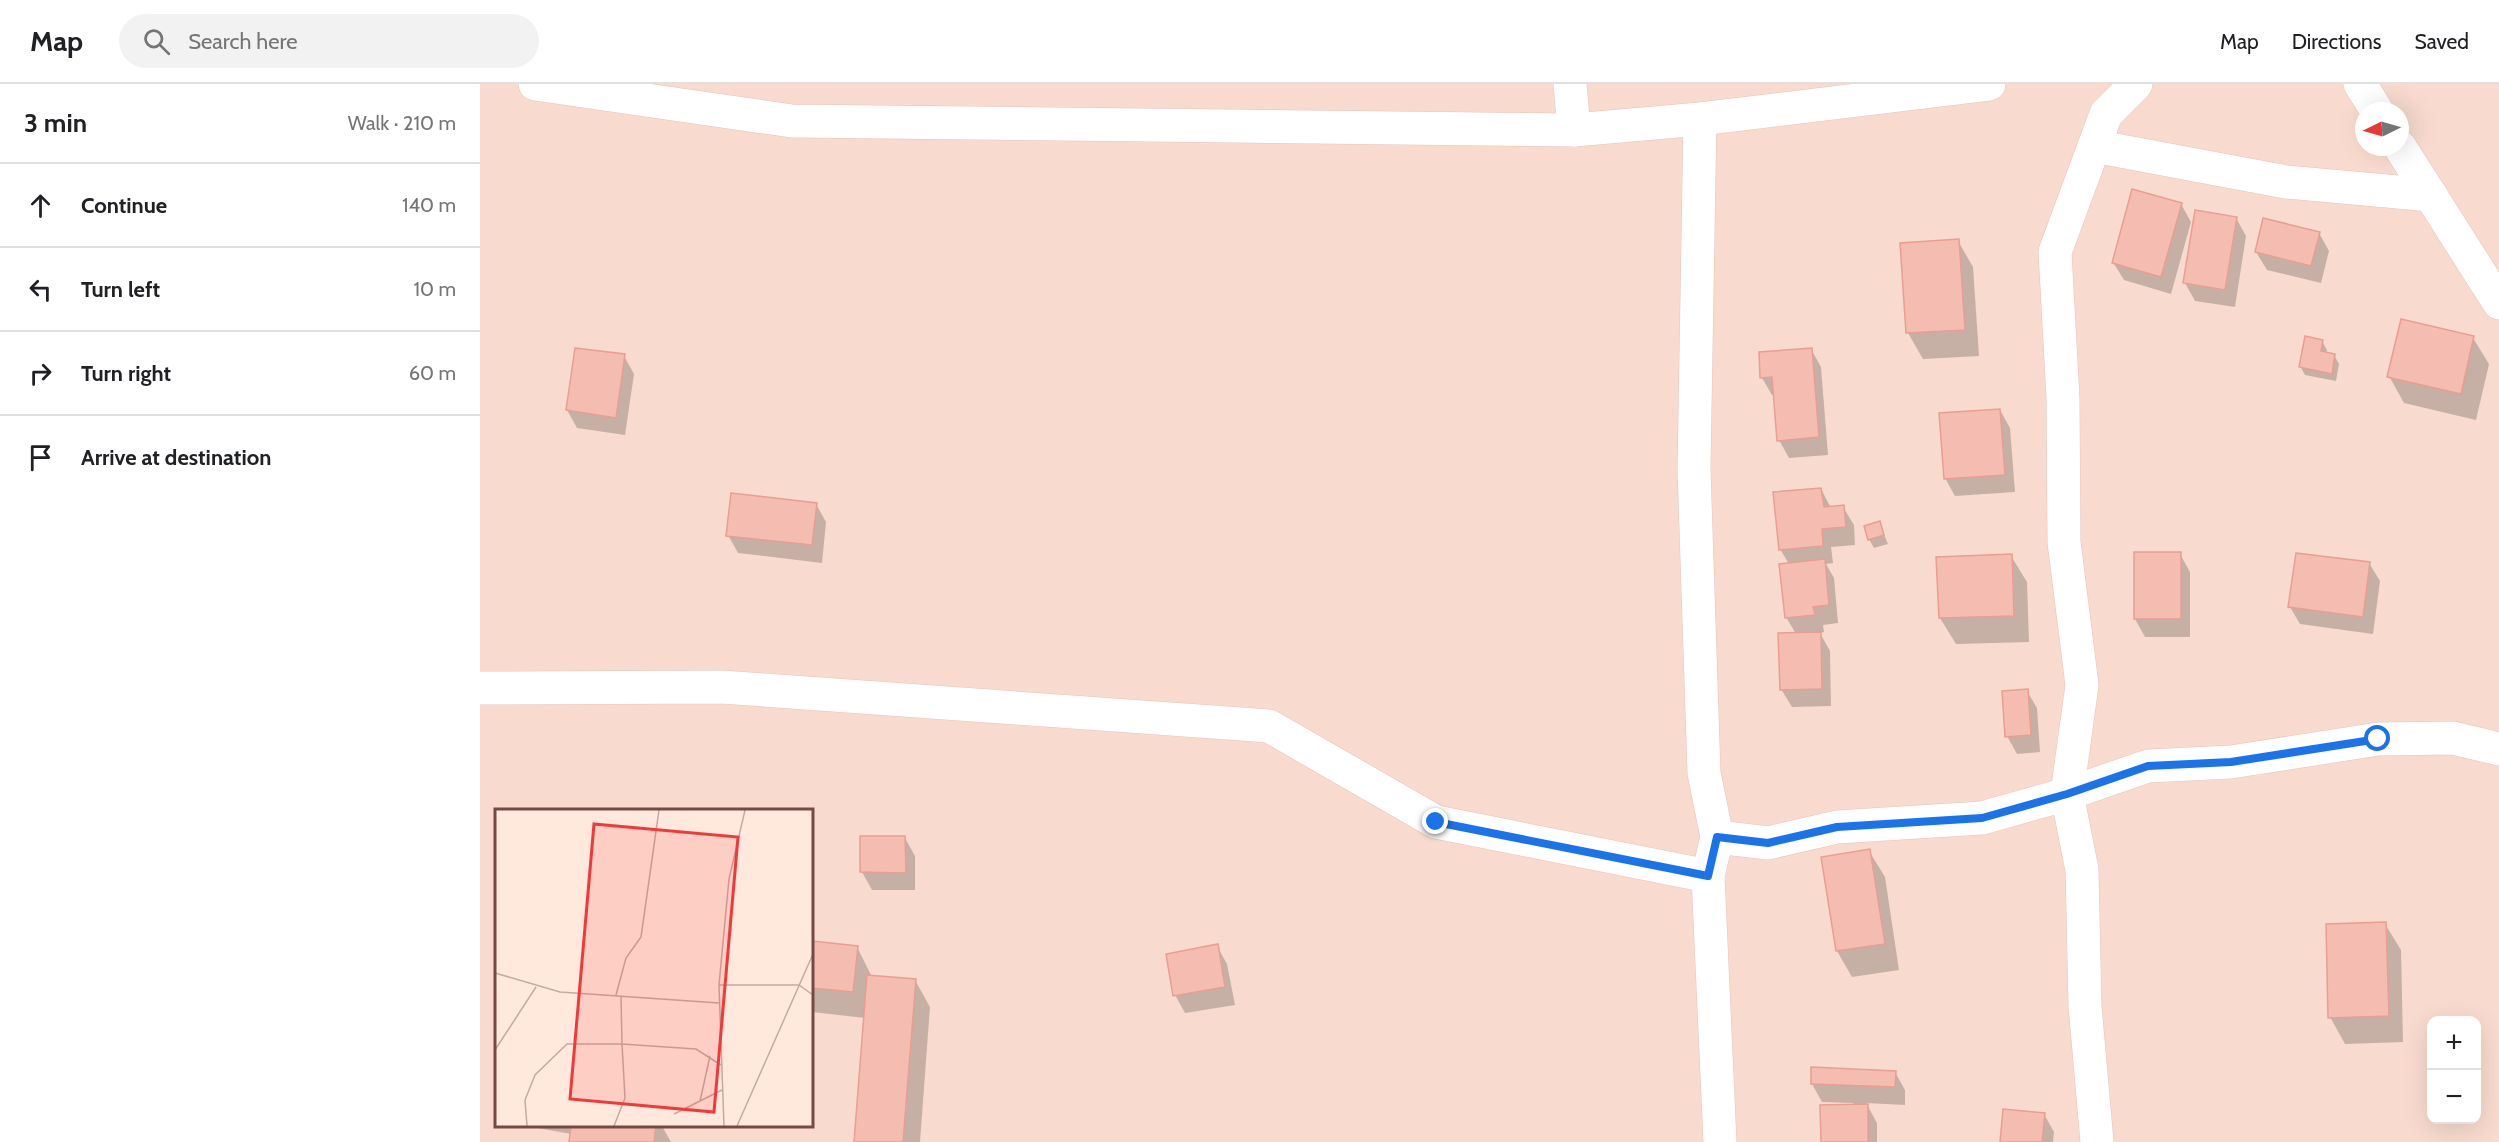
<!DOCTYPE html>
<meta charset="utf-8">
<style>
body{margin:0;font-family:Cabin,sans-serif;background:#f2f2f2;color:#202124}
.controls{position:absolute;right:18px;bottom:18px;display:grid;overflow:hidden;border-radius:12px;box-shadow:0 6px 24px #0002}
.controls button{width:54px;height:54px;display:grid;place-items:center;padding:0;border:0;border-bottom:2px solid #e0e0e0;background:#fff;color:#202124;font:30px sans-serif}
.compass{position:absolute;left:1875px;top:18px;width:54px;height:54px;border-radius:50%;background:#fff;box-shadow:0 6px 24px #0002;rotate:265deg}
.stop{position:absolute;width:18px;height:18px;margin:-14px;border:4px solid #1a73e8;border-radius:50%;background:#fff}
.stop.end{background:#1a73e8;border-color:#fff;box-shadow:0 2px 6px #0008}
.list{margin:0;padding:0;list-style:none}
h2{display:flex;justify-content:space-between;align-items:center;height:78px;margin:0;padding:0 24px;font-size:26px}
h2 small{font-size:20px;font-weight:400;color:#757577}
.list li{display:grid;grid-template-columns:39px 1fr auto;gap:18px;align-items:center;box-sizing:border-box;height:84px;padding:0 24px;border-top:2px solid #e0e0e0}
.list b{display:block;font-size:22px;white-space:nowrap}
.list em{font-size:20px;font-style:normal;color:#757577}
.icon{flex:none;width:33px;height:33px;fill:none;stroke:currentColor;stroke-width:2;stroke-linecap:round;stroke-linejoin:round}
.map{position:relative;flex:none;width:2019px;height:1058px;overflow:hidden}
header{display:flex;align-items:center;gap:36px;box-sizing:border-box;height:84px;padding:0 30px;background:#fff;border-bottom:2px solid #e0e0e0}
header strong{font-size:28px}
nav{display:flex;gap:33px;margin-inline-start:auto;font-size:21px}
.search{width:420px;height:54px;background:#f2f2f2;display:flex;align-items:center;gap:15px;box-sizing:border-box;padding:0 21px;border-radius:33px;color:#757577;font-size:22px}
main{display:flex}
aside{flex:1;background:#fff}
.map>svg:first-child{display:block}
</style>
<header>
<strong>Map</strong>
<div class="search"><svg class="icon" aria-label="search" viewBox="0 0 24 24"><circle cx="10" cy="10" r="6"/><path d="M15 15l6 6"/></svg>Search here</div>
<nav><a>Map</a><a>Directions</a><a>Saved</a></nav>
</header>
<main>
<aside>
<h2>3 min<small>Walk · 210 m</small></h2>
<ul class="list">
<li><svg class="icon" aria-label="ahead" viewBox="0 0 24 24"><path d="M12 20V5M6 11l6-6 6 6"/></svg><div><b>Continue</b></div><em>140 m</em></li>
<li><svg class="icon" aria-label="left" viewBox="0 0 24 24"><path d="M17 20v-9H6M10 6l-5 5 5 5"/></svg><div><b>Turn left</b></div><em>10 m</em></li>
<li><svg class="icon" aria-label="right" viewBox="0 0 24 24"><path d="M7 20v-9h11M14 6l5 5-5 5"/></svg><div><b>Turn right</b></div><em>60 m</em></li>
<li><svg class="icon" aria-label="arrive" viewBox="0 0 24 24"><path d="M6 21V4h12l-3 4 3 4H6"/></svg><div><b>Arrive at destination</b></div></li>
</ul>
</aside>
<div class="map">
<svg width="2019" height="1058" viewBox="0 0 2019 1058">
<rect width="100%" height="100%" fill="#fee9dc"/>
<!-- residential -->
<path fill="#f8dbce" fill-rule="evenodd" d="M0 0H2019V1058H0ZM1884 27H1920V63H1884ZM16 726H332V1042H16ZM1952 936H1996V1036H1952Z"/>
<!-- shadow -->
<g fill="#0003">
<path d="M1701 120 1711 138 1691 210 1644 196 1633 178Z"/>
<path d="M1756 134 1766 152 1755 223 1715 217 1705 199Z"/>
<path d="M1839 149 1849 167 1841 199 1787 186 1776 168Z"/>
<path d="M1478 157 1493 183 1499 272 1443 275 1428 249Z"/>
<path d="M1993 254 2009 280 1996 336 1924 319 1909 292Z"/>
<path d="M1842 257 1847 266 1846 269 1854 271 1859 280 1856 297 1825 291 1820 282Z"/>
<path d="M1331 265 1341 283 1348 371 1309 374 1299 356 1295 311H1292L1282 294Z"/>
<path d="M144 272 154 290 145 351 97 344 87 326Z"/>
<path d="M1520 326 1530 344 1535 408 1475 412 1465 394Z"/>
<path d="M1341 405 1351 424 1363 423 1374 441 1375 461 1351 463 1353 479 1346 480 1354 494 1358 539 1343 541 1344 548 1340 549 1350 567 1351 622 1312 623 1301 605 1316 550 1306 533 1309 480 1300 465Z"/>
<path d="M336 420 346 438 342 479 258 469 248 451Z"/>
<path d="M1399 439 1408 460 1394 464 1389 455Z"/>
<path d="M1700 470 1710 488V553H1665L1655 535Z"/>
<path d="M1531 472 1547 498 1549 558 1476 560 1460 534Z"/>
<path d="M1889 479 1900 497 1893 550 1820 540 1810 523Z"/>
<path d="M1547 607 1557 624 1560 668 1537 670 1527 652Z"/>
<path d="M425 754 435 772V806H392L382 788Z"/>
<path d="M1389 767 1405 793 1419 886 1372 893 1357 867 1342 774Z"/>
<path d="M1905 840 1921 866 1923 958 1865 960 1850 933Z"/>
<path d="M332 858 377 863 392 893 435 896 450 923 440 1058H376L385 934 332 928Z"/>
<path d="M737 862 747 880 755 921 705 929 695 911Z"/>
<path d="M1415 988 1425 1006V1021L1386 1019 1397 1039V1058H1342L1374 1019 1342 1018 1332 1000Z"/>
<path d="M1564 1030 1574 1048 1573 1058H1521Z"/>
<path d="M57 1042H182L191 1058H90L91 1050 58 1044Z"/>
</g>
<!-- building -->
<g fill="#f5bdb2" stroke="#e89e92" stroke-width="1.5">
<path d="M1652 105 1702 119 1681 193 1632 179Z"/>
<path d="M1715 126 1757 133 1745 206 1703 199Z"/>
<path d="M1783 134 1840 148 1831 182 1775 168Z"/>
<path d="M1479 155 1485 246 1426 249 1420 159Z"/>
<path d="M1921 235 1994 252 1981 310 1907 293Z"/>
<path d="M1825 252 1843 256 1841 267 1855 270 1852 290 1819 283Z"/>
<path d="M95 264 145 270 136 334 86 326Z"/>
<path d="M1332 264 1339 353 1297 357 1292 293 1280 294 1279 268Z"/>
<path d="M1520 325 1525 391 1464 395 1459 329Z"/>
<path d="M1341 404 1344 423 1364 421 1366 443 1342 445 1343 462 1299 466 1293 408Z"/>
<path d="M251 409 337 419 332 461 246 452Z"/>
<path d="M1400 437 1404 451 1388 456 1384 442Z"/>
<rect x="1654" y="468" width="47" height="67"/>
<path d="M1816 469 1890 478 1883 533 1808 523Z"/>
<path d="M1532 470 1534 532 1459 534 1456 473Z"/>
<path d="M1345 475 1349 521 1333 523 1335 531 1305 534 1299 480Z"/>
<path d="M1341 548 1342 605 1300 606 1298 549Z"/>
<path d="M1548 605 1551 651 1525 653 1522 607Z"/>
<path d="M380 752H425L426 789 380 788Z"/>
<path d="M1390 765 1405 860 1356 867 1341 773Z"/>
<path d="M1906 838 1909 932 1848 934 1846 840Z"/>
<path d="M332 857 378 862 373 908 332 904Z"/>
<path d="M738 860 745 903 693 912 686 870Z"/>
<path d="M387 891 436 895 423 1058H374Z"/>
<path d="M1331 983 1416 987 1415 1003 1331 1000Z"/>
<path d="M1388 1020V1058H1341L1340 1021Z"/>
<path d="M1523 1025 1565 1029 1562 1058H1520Z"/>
<path d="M91 1042H176L174 1058H89Z"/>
</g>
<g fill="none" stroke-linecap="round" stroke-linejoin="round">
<defs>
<g id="street">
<path d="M55 0 312 37 1094 46 1220 35 1509 0"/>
<path d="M1090 0 1094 46"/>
<path d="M1656 0 1626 30 1575 168 1583 314 1584 458 1602 601 1587 710 1668 682 1751 678 1898 655 1973 654 2019 665"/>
<path d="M1880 0 1897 27"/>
<path d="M1220 35 1214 385 1224 689 1237 753 1228 792 1240 1058"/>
<path d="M1614 62 1806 98 1951 111"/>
<path d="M1920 63 2019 219"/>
<path d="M0 604 242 603 789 642 956 738 1228 792"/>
<path d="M1237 753 1288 759 1357 743 1502 734 1587 710 1602 786 1605 922 1617 1058"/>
</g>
</defs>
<!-- street casing -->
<use href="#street" stroke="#e3c5bc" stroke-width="34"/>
<!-- street -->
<use href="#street" stroke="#fff" stroke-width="33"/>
</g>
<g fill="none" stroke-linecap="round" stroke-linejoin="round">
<!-- route -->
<path stroke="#1a73e8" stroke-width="8" d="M956 738 1228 792 1237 753 1288 759 1357 743 1502 734 1587 710 1668 682 1751 678 1898 655"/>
</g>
<!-- overview -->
<g transform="translate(15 725)">
<rect width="318" height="318" fill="#fee9dc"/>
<path fill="none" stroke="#c7a99f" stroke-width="1.5" d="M0 164 65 183 224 194M224 176H304L318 186M121 186 131 149 146 128 164 1M0 241 41 178M205 292 215 247M179 305 227 281M32 317 30 291 40 266 72 235H127L126 187M119 317 130 289 127 235 201 240 226 256M229 317 224 176 234 70 250 1M242 317 318 145"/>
<path fill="#f1393b" fill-opacity="0.15" stroke="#f1393b" stroke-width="3" d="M99 15 243 28 219 303 75 290Z"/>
<rect width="318" height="318" fill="none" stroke="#744a44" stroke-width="3"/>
</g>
</svg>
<div class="controls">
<button>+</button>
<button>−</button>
</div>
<svg class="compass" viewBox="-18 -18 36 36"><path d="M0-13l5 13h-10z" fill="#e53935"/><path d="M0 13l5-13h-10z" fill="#757577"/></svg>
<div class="stop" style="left:1898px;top:655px"></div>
<div class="stop end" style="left:956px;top:738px"></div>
</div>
</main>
